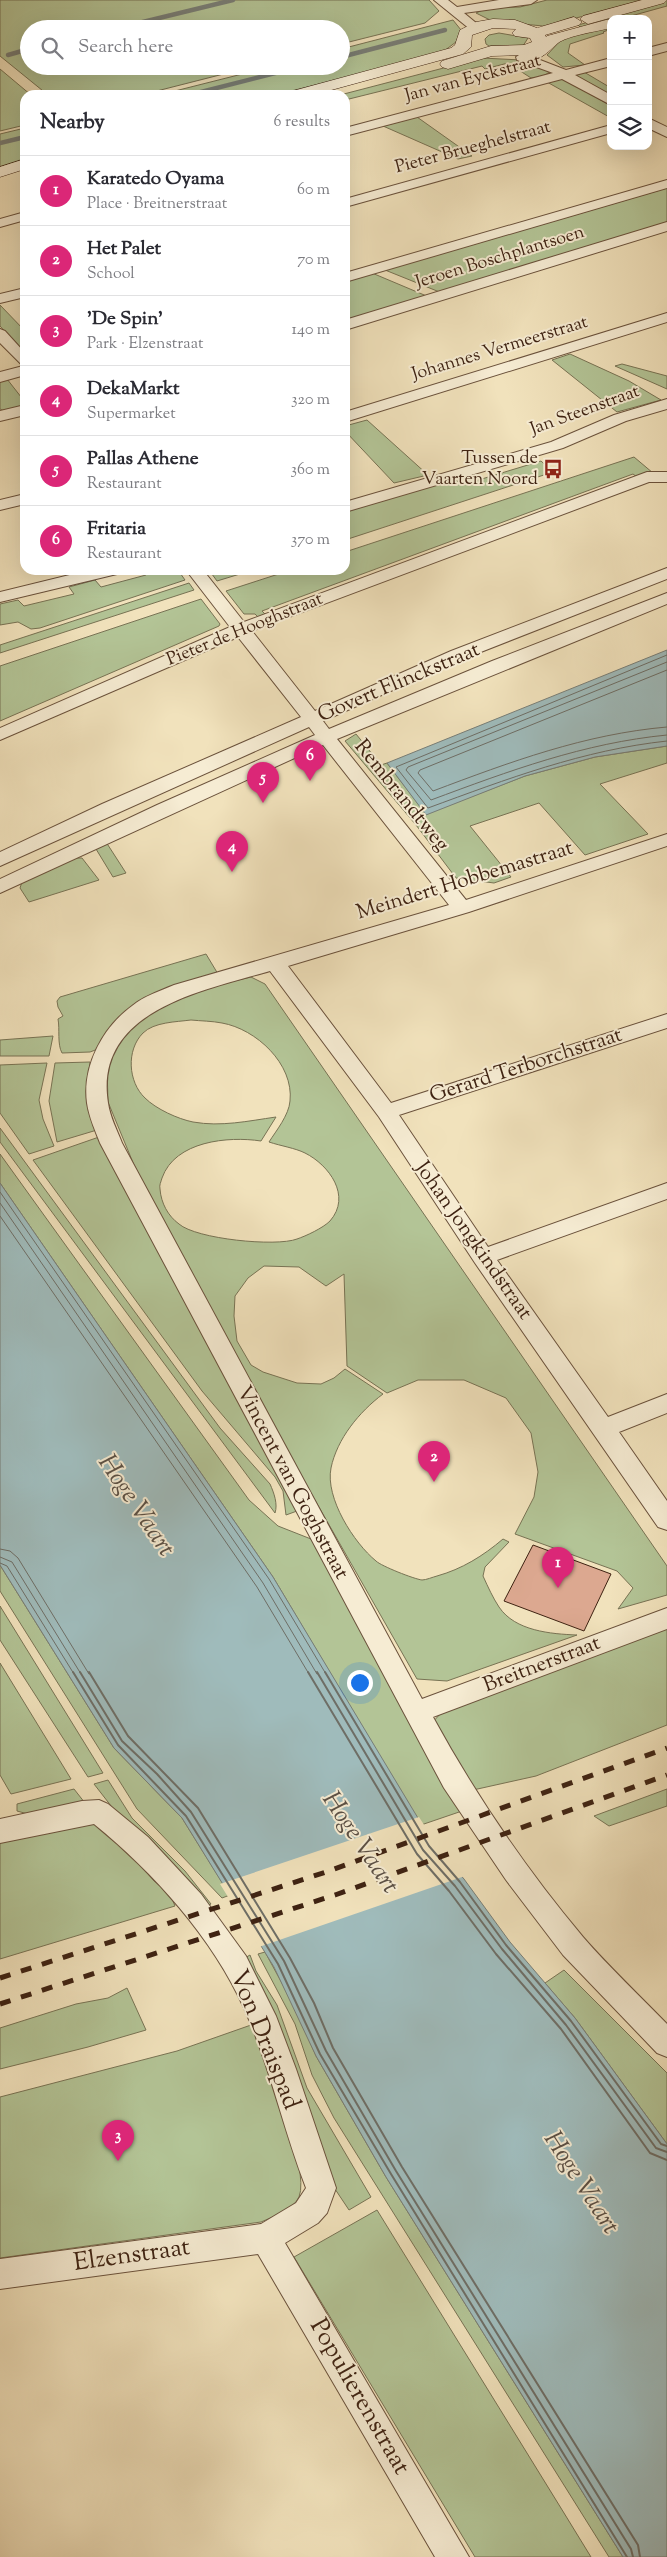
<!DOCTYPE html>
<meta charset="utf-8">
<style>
body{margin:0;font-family:"Sorts Mill Goudy",serif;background:#f2f2f3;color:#2b2b33}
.controls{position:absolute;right:15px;top:15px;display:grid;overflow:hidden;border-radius:10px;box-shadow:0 5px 20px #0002}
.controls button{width:45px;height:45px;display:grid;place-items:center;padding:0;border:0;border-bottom:1px solid #e1e1e2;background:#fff;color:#2b2b33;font:25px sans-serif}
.you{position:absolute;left:359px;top:1682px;width:18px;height:18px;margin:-12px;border:4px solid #fff;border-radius:50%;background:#1a73e8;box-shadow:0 0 0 8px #1a73e833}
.badge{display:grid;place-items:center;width:32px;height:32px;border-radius:50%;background:#db2777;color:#fff;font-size:16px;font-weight:700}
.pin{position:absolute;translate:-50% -41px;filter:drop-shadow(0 1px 2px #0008)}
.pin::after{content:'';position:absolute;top:26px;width:18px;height:15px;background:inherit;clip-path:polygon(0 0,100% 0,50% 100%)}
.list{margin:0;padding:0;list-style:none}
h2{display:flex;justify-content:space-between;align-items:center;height:65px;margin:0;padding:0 20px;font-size:21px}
h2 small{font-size:16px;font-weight:400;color:#7c7c81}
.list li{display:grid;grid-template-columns:32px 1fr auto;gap:15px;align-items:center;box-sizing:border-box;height:70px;padding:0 20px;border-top:1px solid #e1e1e2}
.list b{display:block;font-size:19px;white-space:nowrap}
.list p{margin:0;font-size:16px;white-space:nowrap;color:#7c7c81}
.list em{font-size:16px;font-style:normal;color:#7c7c81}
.icon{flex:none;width:28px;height:28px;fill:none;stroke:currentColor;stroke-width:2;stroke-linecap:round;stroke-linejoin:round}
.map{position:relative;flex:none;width:667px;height:2557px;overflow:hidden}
.search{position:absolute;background:#fff;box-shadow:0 5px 20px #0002;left:20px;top:20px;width:330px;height:55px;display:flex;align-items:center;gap:12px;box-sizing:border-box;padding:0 18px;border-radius:28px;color:#7c7c81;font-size:19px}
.panel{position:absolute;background:#fff;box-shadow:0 5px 20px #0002;left:20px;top:90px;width:330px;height:485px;border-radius:15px}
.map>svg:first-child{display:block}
</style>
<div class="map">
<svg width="667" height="2557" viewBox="0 0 667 2557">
<rect width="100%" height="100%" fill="#f1e2bc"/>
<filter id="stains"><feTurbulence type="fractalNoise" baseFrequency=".004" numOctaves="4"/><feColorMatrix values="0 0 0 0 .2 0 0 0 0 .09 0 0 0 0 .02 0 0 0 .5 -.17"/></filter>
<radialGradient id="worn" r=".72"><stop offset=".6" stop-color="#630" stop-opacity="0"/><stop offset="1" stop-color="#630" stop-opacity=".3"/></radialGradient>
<!-- green -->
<g fill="#b3c496" stroke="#787354" fill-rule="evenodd">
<path d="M0 0H429L439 11 425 23 341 44V29H29V66H255L141 95H48L0 56Z"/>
<path d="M547 0H650L543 26 492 21 476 13 487 8 520 7Z"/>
<path d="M667 0V6L620 19H611V21L582 29 578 25Z"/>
<path d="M453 20 461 30 456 42 440 54 275 95H159L274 66H341V49Z"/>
<path d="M611 25V29L603 32 604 33 570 44 568 53 585 65 563 67 547 55 562 39Z"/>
<path d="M499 33 528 38 523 46H489L486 44 485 39 489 35Z"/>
<path d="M482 58 521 60 551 71 542 77 531 78 508 63 485 69 482 66 345 100V95H340Z"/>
<path d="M0 69 31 95H25V125L0 131Z"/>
<path d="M584 72 611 88V97L571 75Z"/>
<path d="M563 78 611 106V118L547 82Z"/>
<path d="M417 117 472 156 458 159 383 126Z"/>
<path d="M25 128V161L0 169V134Z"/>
<path d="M667 188V222L442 293 385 270Z"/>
<path d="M372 273 429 297 345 320V281Z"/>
<path d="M0 305 25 331V354L0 326Z"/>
<path d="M570 354 629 381 661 400 617 412 552 360Z"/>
<path d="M622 364 667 376V389L615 366Z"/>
<path d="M7 379 25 402V406L4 411 0 409V381Z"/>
<path d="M367 420 428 475 394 483 345 431V426Z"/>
<path d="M634 457 653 473 637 477 633 474 262 611 266 615 258 617 255 614H244L226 591 291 570H345V552Z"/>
<path d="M541 461 553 472 345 540V511L455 479 462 485Z"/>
<path d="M143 570H178L185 580 40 628 31 629 18 622 0 625V604L18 600 24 606 74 594 69 587 95 580 101 587 146 575Z"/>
<path d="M209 570H253L217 581Z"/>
<path d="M189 583 194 590 0 653V645Z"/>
<path d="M201 599 220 624 219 626 0 721V666Z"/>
<path d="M356 734 381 765 387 763 426 814 525 776 595 757 667 746V763L600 784 648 834 585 855 539 803 470 826 511 877 494 883 456 878 416 825 345 741Z"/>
<path d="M106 842 126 873 113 877 96 849Z"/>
<path d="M71 858H82L99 880 29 902 20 888 22 882Z"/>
<path d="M206 954 218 974 188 983 98 1049 90 1052 62 1053C57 1044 60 1029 58 1019L63 1016 58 1007 57 1001 60 997Z"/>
<path d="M251 977 265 984 667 1566V1595L618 1609 633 1588 617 1571 515 1534 534 1497 538 1472 531 1433 506 1398 464 1380H418L387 1393 347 1366 344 1274 326 1286 299 1267 264 1266 248 1278 235 1296 234 1316 237 1341 251 1365 263 1372 297 1383 321 1384 334 1378 345 1369 383 1394C359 1412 337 1439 331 1468 325 1498 354 1543 376 1561 381 1566 414 1579 422 1580 426 1580 433 1577 437 1576 462 1569 483 1556 503 1539L509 1542 485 1567 483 1576C488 1587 493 1598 499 1607 515 1631 551 1634 577 1635L447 1681 417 1679 239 1367 134 1165 108 1102 107 1067 114 1049 139 1018 204 988ZM191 1020C201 1021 212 1021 222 1023 256 1029 294 1064 290 1101 289 1115 276 1131 269 1142 281 1146 295 1148 305 1153 329 1165 352 1196 330 1221 323 1228 306 1236 297 1239 276 1247 196 1239 179 1224 168 1216 161 1203 160 1189 159 1185 161 1182 162 1178 175 1141 228 1136 261 1141L276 1117C248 1121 221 1127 193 1122 178 1119 156 1109 145 1098 128 1082 126 1050 143 1033 154 1022 176 1022 191 1020Z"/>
<path d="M53 1036 49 1056H0V1040Z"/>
<path d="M90 1062 88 1077 97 1130 57 1142 49 1101 55 1063Z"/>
<path d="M47 1063 39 1100 43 1119 54 1146 29 1154 0 1113V1065Z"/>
<path d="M0 1128 220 1428 270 1484C274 1493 278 1504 275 1513L0 1142Z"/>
<path d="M99 1137 297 1511 286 1515 283 1491 275 1477 202 1391 33 1160Z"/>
<path d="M0 1154 249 1500 278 1526 311 1539 465 1810 421 1825 273 1577 0 1183Z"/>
<path d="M0 1565 114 1748 182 1818 230 1895 222 1898 137 1809 0 1591Z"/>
<path d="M0 1606 103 1773 88 1777 0 1640Z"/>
<path d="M667 1626V1725L536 1776 473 1790 431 1724 441 1713Z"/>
<path d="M0 1663 71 1779 11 1794 0 1775Z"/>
<path d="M108 1780 132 1818 185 1871 211 1904 207 1906 115 1811 94 1784Z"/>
<path d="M74 1789 85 1803 28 1814 17 1811V1804Z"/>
<path d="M667 1789V1806L609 1826 594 1816Z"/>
<path d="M95 1823 126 1848 154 1881 170 1894 175 1906 0 1959V1841Z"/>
<path d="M265 1952 297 2011 316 2056 386 2177 623 2557H609L334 2118 312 2075 295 2024 258 1954Z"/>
<path d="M250 1955 256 1971 277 2005 307 2088 371 2197 349 2210 321 2168 243 1959Z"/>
<path d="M564 1970 667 2073V2144L575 2018 545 1983Z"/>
<path d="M127 1988 146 2030 88 2047 0 2069V2028L76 2004 108 1998Z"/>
<path d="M251 2025C263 2057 311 2168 299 2197 293 2210 272 2217 261 2222L0 2258V2097L177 2051Z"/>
<path d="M377 2210 564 2513 591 2557H475L294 2257Z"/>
</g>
<!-- water -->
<g fill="#9fbbbb" stroke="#787e77">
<path d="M667 650V746L595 757 525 776 426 815 387 763Z"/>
<path d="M0 1183 273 1577 433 1843 464 1879 510 1942 575 2018 667 2144V2557H623L386 2177 316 2056 274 1967 182 1818 114 1748 0 1565Z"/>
</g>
<!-- pier -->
<path fill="#f1e2bc" d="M419 1817 435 1842 465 1876 259 1947 220 1884Z"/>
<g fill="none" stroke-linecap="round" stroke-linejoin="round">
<!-- shore-far1 -->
<g stroke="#6e6e66" stroke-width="1">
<path d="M667 655 396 767 428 808C507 779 583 750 667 741"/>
<path d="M667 662 408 767 406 770 431 800C509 771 584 743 667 735"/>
<path d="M667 670 420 770 418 773 433 791C510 762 585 734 667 727"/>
<path d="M0 1192 269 1579 326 1674"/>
<path d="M0 1203 263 1583 317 1674"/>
<path d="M0 1216 257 1587 309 1674"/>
<path d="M0 1549 10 1551 18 1558 89 1674"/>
<path d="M0 1557 12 1562 81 1674"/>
<path d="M0 1563 7 1566 74 1674"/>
</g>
<!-- shore -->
<g stroke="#6e6e66" stroke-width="2">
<path d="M73 1672 118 1745 186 1816 278 1964 320 2054 391 2174 627 2557"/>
<path d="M80 1672 122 1741 157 1774 191 1812 284 1961 326 2051 396 2171 631 2549 633 2557"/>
<path d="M89 1672 128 1736 198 1808 290 1958 314 2003 333 2048 402 2167 638 2545 640 2557"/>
<path d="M308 1672 417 1854 449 1891 496 1954 561 2029 650 2153 667 2160"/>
<path d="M317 1672 423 1850 455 1886 502 1949 566 2025 656 2148 667 2152"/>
<path d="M325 1672 429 1846 460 1882 506 1945 571 2021 661 2144 667 2146"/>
</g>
<!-- stream -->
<g stroke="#787e77" stroke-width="4.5">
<path d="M114 29 233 0"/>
<path d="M8 55 29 49"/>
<path d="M341 57 445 30"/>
<path d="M189 95 303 66"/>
<path d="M0 143 25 137"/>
</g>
</g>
<!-- building -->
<path fill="#dca890" stroke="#3e2212" d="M533 1545 611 1574 584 1631 504 1601Z"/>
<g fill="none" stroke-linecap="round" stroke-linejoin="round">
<defs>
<g id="minor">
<path d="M434 0H448L457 7 499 0H537L531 4 464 13 481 27 475 31 471 30Z"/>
<path d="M667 43V51L648 56V48Z"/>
<path d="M522 53 566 70 611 58V66L575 75 611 95V105L562 79 345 136V128L553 73 517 60 516 57Z"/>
<path d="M648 118 667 127V137L648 128Z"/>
<path d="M611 125V133L345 207V199Z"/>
<path d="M667 180V188L345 282V273Z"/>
<path d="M25 212V220L0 227V219Z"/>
<path d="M667 222V231L345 330V320Z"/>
<path d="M25 288V297L0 303V294Z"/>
<path d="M667 313V322L345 422V412Z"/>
<path d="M0 329 5 331 25 353V375L0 382V372L23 366 0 343Z"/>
<path d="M667 399V409L626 421 563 448 345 512V502L551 442 614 415Z"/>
<path d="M25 405V415L0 421V411Z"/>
<path d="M647 472H667V482H649L252 631 315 711 451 651 667 568V579L463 659 323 721 329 729 492 661 667 593V604L337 739 466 900 667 834V846L469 912 288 966 391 1103 667 1014V1028L399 1115 488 1247 667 1183V1199L497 1260 608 1417 667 1394V1413L619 1432 667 1501V1530L658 1527 475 1263 379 1117 270 971C205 990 93 1010 108 1103 110 1117 117 1130 122 1143L422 1699 667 1608V1629L433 1717C475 1794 526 1869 583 1937 609 1967 639 1995 667 2024V2057L657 2053 563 1955 506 1880 444 1788 100 1143C95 1130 89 1117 87 1103 82 1066 103 1027 132 1006 144 996 160 991 174 985L449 905 323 745 0 893V879L157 805 315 735 309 727 0 866V852L102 804 301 717 238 637 0 740V728L230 627 186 570H203L244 622Z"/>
<path d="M25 494V504L0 510V500Z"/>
<path d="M90 570H119L117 574 0 602V592Z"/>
<path d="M99 1800 108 1804 148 1837 201 1894 246 1956 276 2016 296 2069 336 2188 327 2213 318 2223 285 2243 469 2557H435L258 2254 0 2289V2259L261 2224 296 2203 306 2188C283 2129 270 2066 244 2008 212 1937 154 1873 94 1824L0 1843V1819L82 1801Z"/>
</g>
<g id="secondary">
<path d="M642 0H667L664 3 588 24 580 19 583 16Z"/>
<path d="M574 17 582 22 579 25 545 35 546 37 547 36 606 20 613 19 611 28C598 31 567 36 558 43 547 52 540 63 524 59L523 55 492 56 448 69 442 67 440 64 442 61 491 46 524 45 532 42 530 38 515 36 512 33 516 29 493 28 472 35 471 47 463 54 313 95H287L289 92 451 48 455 45 460 30 476 22 493 19 515 20 537 28Z"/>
<path d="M25 159V169L0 177V167Z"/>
</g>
</defs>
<!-- minor casing -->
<use href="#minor" stroke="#6b523c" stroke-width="2"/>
<!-- secondary casing -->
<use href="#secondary" stroke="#3e2212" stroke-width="1"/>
<!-- minor -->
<use href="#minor" fill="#f6ecd3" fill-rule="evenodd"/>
<!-- secondary -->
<use href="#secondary" fill="#f6ecd3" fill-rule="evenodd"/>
<!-- rail -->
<g stroke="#3e2212" stroke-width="5" stroke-dasharray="11 11" stroke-linecap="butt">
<path d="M0 1978 326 1872 667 1748"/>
<path d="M0 2004 335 1895 667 1775"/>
</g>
</g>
<!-- icons -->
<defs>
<symbol id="bus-bare" viewBox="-9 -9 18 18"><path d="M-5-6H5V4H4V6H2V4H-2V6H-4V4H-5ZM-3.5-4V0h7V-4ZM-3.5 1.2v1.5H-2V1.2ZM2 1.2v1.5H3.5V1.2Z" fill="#8f2418" stroke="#f6ecd3" stroke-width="2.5" paint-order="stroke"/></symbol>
</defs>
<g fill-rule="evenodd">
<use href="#bus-bare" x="539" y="455" width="28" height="28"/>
</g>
<g text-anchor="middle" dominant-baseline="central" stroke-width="4" stroke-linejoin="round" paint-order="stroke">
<!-- far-street labels -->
<g font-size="18" fill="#3e2212" stroke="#f6ecd3">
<text transform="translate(473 79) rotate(-15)">Jan van Eyckstraat</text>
<text transform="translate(473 148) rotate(-15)">Pieter Brueghelstraat</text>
<text transform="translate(500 258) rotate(-17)">Jeroen Boschplantsoen</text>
<text transform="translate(500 349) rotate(-17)">Johannes Vermeerstraat</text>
<text transform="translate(585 411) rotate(-20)">Jan Steenstraat</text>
<text transform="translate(245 630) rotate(-22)">Pieter de Hooghstraat</text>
</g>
<!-- far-poi labels -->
<g font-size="18" fill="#3e2212" stroke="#f6ecd3" text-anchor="end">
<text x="538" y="459">Tussen de<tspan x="538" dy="21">Vaarten Noord</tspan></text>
</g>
<!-- street labels -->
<g font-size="21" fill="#3e2212" stroke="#f6ecd3">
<text transform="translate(399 683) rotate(-23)">Govert Flinckstraat</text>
<text transform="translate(401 796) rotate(51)">Rembrandtweg</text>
<text transform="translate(465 881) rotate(-17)">Meindert Hobbemastraat</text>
<text transform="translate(526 1066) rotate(-18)">Gerard Terborchstraat</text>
<text transform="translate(473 1241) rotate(55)">Johan Jongkindstraat</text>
<text transform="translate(292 1483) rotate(62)">Vincent van Goghstraat</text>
<text transform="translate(542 1665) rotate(-21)">Breitnerstraat</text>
</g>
<!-- near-street labels -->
<g font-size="25" fill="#3e2212" stroke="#f6ecd3">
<text transform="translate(264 2040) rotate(68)">Von Draispad</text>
<text transform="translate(132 2256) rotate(-8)">Elzenstraat</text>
<text transform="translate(359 2397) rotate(60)">Populierenstraat</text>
</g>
<!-- near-water labels -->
<g font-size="26" font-style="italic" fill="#5b5045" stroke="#f6ecd3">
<text transform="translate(136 1506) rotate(56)">Hoge Vaart</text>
<text transform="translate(360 1843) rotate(56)">Hoge Vaart</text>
<text transform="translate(581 2183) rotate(57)">Hoge Vaart</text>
</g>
</g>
<rect width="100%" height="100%" filter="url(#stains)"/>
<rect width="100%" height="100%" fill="url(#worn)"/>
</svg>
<div class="controls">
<button>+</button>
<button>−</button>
<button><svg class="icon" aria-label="layers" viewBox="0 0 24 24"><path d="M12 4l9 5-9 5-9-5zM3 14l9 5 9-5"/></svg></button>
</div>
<div class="you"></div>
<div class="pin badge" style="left:558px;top:1588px">1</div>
<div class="pin badge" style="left:434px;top:1482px">2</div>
<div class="pin badge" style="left:118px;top:2161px">3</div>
<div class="pin badge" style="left:232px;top:872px">4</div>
<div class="pin badge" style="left:263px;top:803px">5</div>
<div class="pin badge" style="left:310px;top:781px">6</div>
<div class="search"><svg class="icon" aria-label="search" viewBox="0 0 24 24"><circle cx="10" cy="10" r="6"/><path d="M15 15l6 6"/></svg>Search here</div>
<section class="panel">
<h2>Nearby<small>6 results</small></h2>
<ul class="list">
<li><span class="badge">1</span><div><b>Karatedo Oyama</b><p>Place · Breitnerstraat</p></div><em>60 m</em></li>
<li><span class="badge">2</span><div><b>Het Palet</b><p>School</p></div><em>70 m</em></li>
<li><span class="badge">3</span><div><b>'De Spin'</b><p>Park · Elzenstraat</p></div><em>140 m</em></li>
<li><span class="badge">4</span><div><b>DekaMarkt</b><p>Supermarket</p></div><em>320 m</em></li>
<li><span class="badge">5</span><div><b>Pallas Athene</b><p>Restaurant</p></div><em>360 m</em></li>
<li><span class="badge">6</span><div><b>Fritaria</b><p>Restaurant</p></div><em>370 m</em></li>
</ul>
</section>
</div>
